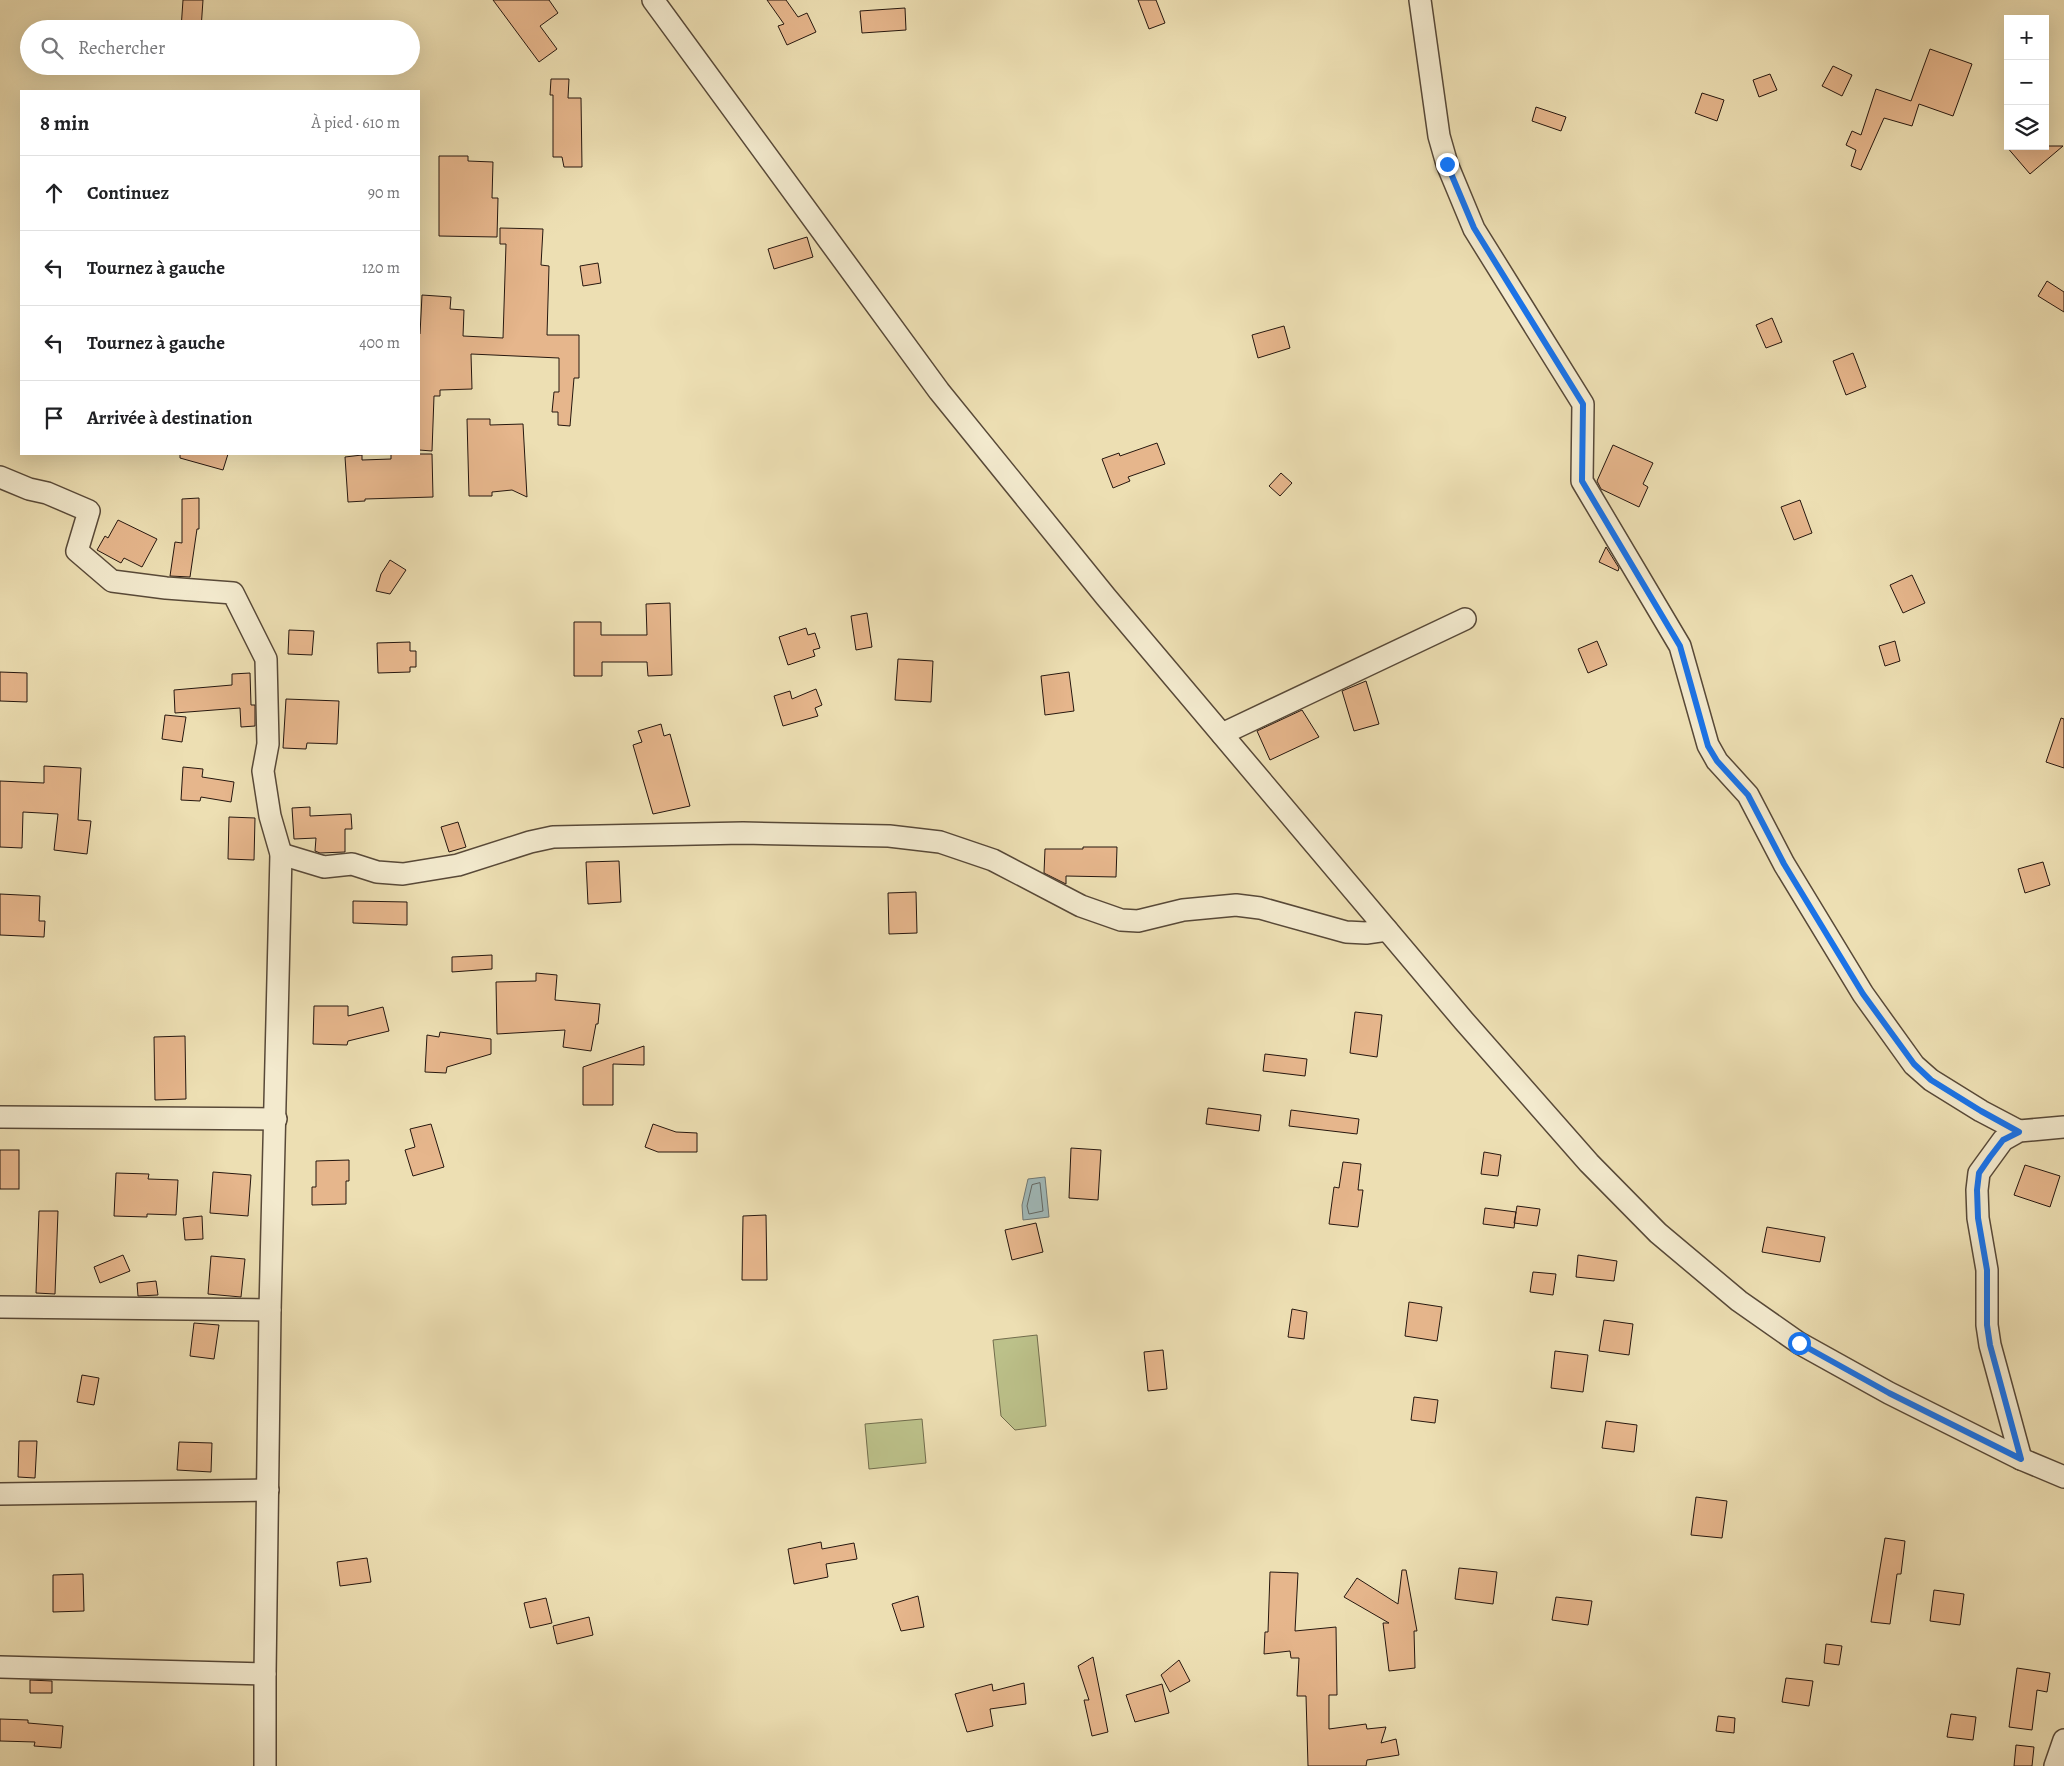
<!DOCTYPE html>
<html lang="fr">
<meta charset="utf-8">
<style>
body{margin:0;font-family:Alegreya,serif;background:#f6f6f6;color:#202124}
.controls{position:absolute;right:15px;top:15px;display:grid;overflow:hidden;border-radius:0px;box-shadow:0 5px 20px #0002}
.controls button{width:45px;height:45px;display:grid;place-items:center;padding:0;border:0;border-bottom:1px solid #e0e0e0;background:#fff;color:#202124;font:25px sans-serif}
.stop{position:absolute;width:15px;height:15px;margin:-11px;border:4px solid #1a73e8;border-radius:50%;background:#fff}
.stop.end{background:#1a73e8;border-color:#fff;box-shadow:0 1px 5px #0008}
.list{margin:0;padding:0;list-style:none}
h2{display:flex;justify-content:space-between;align-items:center;height:65px;margin:0;padding:0 20px;font-size:21px}
h2 small{font-size:16px;font-weight:400;color:#757577}
.list li{display:grid;grid-template-columns:32px 1fr auto;gap:15px;align-items:center;box-sizing:border-box;height:75px;padding:0 20px;border-top:1px solid #e0e0e0}
.list b{display:block;font-size:19px;white-space:nowrap}
.list em{font-size:16px;font-style:normal;color:#757577}
.icon{flex:none;width:28px;height:28px;fill:none;stroke:currentColor;stroke-width:2;stroke-linecap:round;stroke-linejoin:round}
.map{position:relative;flex:none;width:2064px;height:1766px;overflow:hidden}
.search{position:absolute;background:#fff;box-shadow:0 5px 20px #0002;left:20px;top:20px;width:400px;height:55px;display:flex;align-items:center;gap:12px;box-sizing:border-box;padding:0 18px;border-radius:28px;color:#757577;font-size:19px}
.panel{position:absolute;background:#fff;box-shadow:0 5px 20px #0002;left:20px;top:90px;width:400px;height:365px;border-radius:0px}
.map>svg:first-child{display:block}
</style>
<div class="map">
<svg width="2064" height="1766" viewBox="0 0 2064 1766">
<rect width="100%" height="100%" fill="#eddfb3"/>
<filter id="stains"><feTurbulence type="fractalNoise" baseFrequency=".004" numOctaves="4"/><feColorMatrix values="0 0 0 0 .2 0 0 0 0 .09 0 0 0 0 .02 0 0 0 .5 -.17"/></filter>
<radialGradient id="worn" r=".72"><stop offset=".6" stop-color="#630" stop-opacity="0"/><stop offset="1" stop-color="#630" stop-opacity=".3"/></radialGradient>
<!-- green -->
<g fill="#bcc18a" stroke="#716c4c">
<path d="M1037 1335 1046 1426 1015 1430 1001 1416 993 1340Z"/>
<path d="M922 1419 926 1463 869 1469 865 1424Z"/>
</g>
<!-- water -->
<path fill="#a0b9b9" stroke="#6f7875" d="M1045 1177 1049 1217 1023 1220 1022 1205 1028 1179Z"/>
<g fill="none" stroke-linecap="round" stroke-linejoin="round">
<!-- shore -->
<path stroke="#636864" stroke-width="1" d="M1040 1183 1043 1211 1029 1214 1027 1206 1032 1185Z"/>
</g>
<!-- building -->
<g fill="#e6b68c" stroke="#26170f">
<path d="M183 0H203L201 29H181Z"/>
<path d="M493 0H549L558 13 540 26 557 49 539 62Z"/>
<path d="M767 0H786L798 17 807 13 816 32 787 45 778 26 784 24Z"/>
<path d="M1138 0H1156L1165 23 1149 29Z"/>
<path d="M905 8 906 30 862 33 860 11Z"/>
<path d="M1930 49 1972 64 1953 116 1919 104 1912 126 1884 118 1861 170 1851 166 1856 150 1846 145 1852 131 1861 135 1876 89 1911 101Z"/>
<path d="M1833 66 1852 75 1842 96 1822 86Z"/>
<path d="M1770 74 1777 90 1759 97 1753 80Z"/>
<path d="M551 79H569L568 98H581L582 167H564L562 157H553V95H550Z"/>
<path d="M1702 93 1724 100 1717 121 1695 113Z"/>
<path d="M1536 107 1566 117 1561 131 1532 121Z"/>
<path d="M2006 146H2063L2030 174Z"/>
<path d="M439 156H468V161L493 162 492 198H498L497 237 439 236Z"/>
<path d="M500 228 543 229 541 265 549 266 547 335H579V378H574L570 426 558 425V412H552L554 392H559V358L471 354 472 389 440 390V396H434L432 451 419 450V334H420L422 295 451 297 450 309 464 310 463 336 503 338 506 244H500Z"/>
<path d="M807 237 813 257 774 269 768 249Z"/>
<path d="M598 263 601 283 583 286 580 266Z"/>
<path d="M2047 281 2064 292V312L2038 296Z"/>
<path d="M1772 318 1782 342 1766 348 1756 325Z"/>
<path d="M1284 326 1290 348 1258 358 1252 335Z"/>
<path d="M1853 353 1866 387 1846 395 1833 361Z"/>
<path d="M467 419H490V425L523 424 527 497 512 490 492 492V496H469Z"/>
<path d="M1157 443 1165 464 1128 477 1130 481 1113 488 1102 459 1119 453 1120 456Z"/>
<path d="M1613 445 1653 463 1643 484 1648 487 1639 507 1601 489 1597 481Z"/>
<path d="M180 454H228L223 470 180 458Z"/>
<path d="M391 454H432L433 497 365 499V501L348 502 345 457 362 455V460L391 459Z"/>
<path d="M1281 473 1292 483 1280 496 1269 486Z"/>
<path d="M199 498V529H197L190 577 170 576 175 542 182 543V499Z"/>
<path d="M1800 500 1812 533 1794 540 1781 507Z"/>
<path d="M118 520 157 539 142 567 124 558 121 563 97 550 105 536 108 538Z"/>
<path d="M1606 547 1619 568 1618 571 1599 562Z"/>
<path d="M390 560 406 570 390 594 376 591 381 574Z"/>
<path d="M1912 575 1925 603 1903 613 1890 585Z"/>
<path d="M670 603 672 675 648 676 647 662H602V676H574V622H601V635H647L646 604Z"/>
<path d="M867 613 872 647 856 650 851 616Z"/>
<path d="M806 628 808 635 815 633 820 648 813 650 815 656 788 665 779 637Z"/>
<path d="M289 630 314 631 312 655 288 654Z"/>
<path d="M1597 641 1607 665 1588 673 1578 649Z"/>
<path d="M1895 641 1900 661 1885 666 1879 646Z"/>
<path d="M410 642V651H416V667H410V672L378 673 377 643Z"/>
<path d="M898 659 933 661 931 702 895 700Z"/>
<path d="M0 672 27 673V702L0 701Z"/>
<path d="M1069 672 1074 711 1045 715 1041 676Z"/>
<path d="M250 673 251 705H255V726L241 727 240 708 175 713 174 690 232 685V674Z"/>
<path d="M1366 681 1379 724 1354 731 1342 691Z"/>
<path d="M816 689 822 705 815 708 818 716 783 726 774 696 790 691 792 699Z"/>
<path d="M286 699 339 701 337 744 307 743 306 749 283 748Z"/>
<path d="M1302 710 1319 737 1270 760 1257 731Z"/>
<path d="M165 715 186 717 182 742 162 739Z"/>
<path d="M2061 718 2064 719V768L2046 762Z"/>
<path d="M661 724 664 736 670 734 690 806 653 814 633 745 642 742 638 731Z"/>
<path d="M44 766 81 768 78 820 91 821 87 854 54 850 58 814 23 812 22 848 0 847V781L44 783Z"/>
<path d="M183 767 203 769 202 777 234 782 231 802 201 797 200 801 181 800Z"/>
<path d="M310 807V816L351 814 352 829H345V852L320 853 315 851 316 838 294 839 292 808Z"/>
<path d="M229 817 255 818 254 860 228 859Z"/>
<path d="M458 822 466 847 449 852 441 827Z"/>
<path d="M1083 847H1117L1116 877 1066 876V884L1044 873 1045 849H1083Z"/>
<path d="M619 861 621 902 588 904 586 862Z"/>
<path d="M2043 862 2050 885 2025 893 2018 869Z"/>
<path d="M916 892 917 933 889 934 888 893Z"/>
<path d="M0 894 40 896 39 921H45L44 937 0 935Z"/>
<path d="M353 901 407 902V925L353 923Z"/>
<path d="M492 955V969L452 972V957Z"/>
<path d="M536 973 557 975 555 1000 600 1004 598 1024H596L591 1051 563 1047 565 1030 497 1034 496 982 536 981Z"/>
<path d="M314 1006H348V1016L383 1007 389 1031 348 1041 347 1045 313 1044Z"/>
<path d="M1355 1012 1382 1015 1377 1057 1350 1053Z"/>
<path d="M440 1032 491 1039V1054L447 1067 446 1073 425 1072 427 1035 439 1037Z"/>
<path d="M185 1036 186 1099 155 1100 154 1037Z"/>
<path d="M644 1046V1065L613 1064V1105H583V1067Z"/>
<path d="M1265 1054 1307 1059 1305 1076 1263 1071Z"/>
<path d="M1208 1108 1261 1115 1259 1131 1206 1124Z"/>
<path d="M1291 1110 1359 1119 1357 1134 1289 1126Z"/>
<path d="M431 1124 444 1167 413 1176 405 1150 415 1147 410 1129Z"/>
<path d="M653 1124 676 1132 697 1133V1152H658L645 1147Z"/>
<path d="M1071 1148 1101 1150 1098 1200 1069 1198Z"/>
<rect x="0" y="1150" width="19" height="39"/>
<path d="M1484 1152 1501 1155 1498 1176 1481 1174Z"/>
<path d="M349 1160V1181H346V1204L312 1205V1187H316V1161Z"/>
<path d="M1343 1162 1361 1164 1358 1190H1363L1358 1227 1329 1224 1334 1187 1339 1188Z"/>
<path d="M2025 1165 2060 1176 2050 1207 2014 1195Z"/>
<path d="M213 1172 251 1175 248 1216 210 1213Z"/>
<path d="M116 1173 149 1174 148 1179 178 1180 176 1215 147 1214V1217L114 1216Z"/>
<path d="M1517 1206 1540 1209 1537 1226 1514 1223 1516 1212 1514 1228 1483 1224 1485 1208 1516 1212Z"/>
<path d="M39 1211H58L55 1294 36 1293Z"/>
<path d="M766 1215 767 1280H742L743 1216Z"/>
<path d="M202 1216 203 1239 185 1240 183 1218Z"/>
<path d="M1036 1223 1043 1252 1012 1260 1005 1230Z"/>
<path d="M1767 1227 1825 1237 1820 1262 1762 1252Z"/>
<path d="M123 1255 130 1271 100 1283 94 1267Z"/>
<path d="M1578 1255 1617 1261 1614 1281 1576 1277Z"/>
<path d="M211 1256 245 1259 241 1297 208 1294Z"/>
<path d="M1533 1272 1556 1274 1553 1295 1530 1292Z"/>
<path d="M156 1281 158 1295 138 1296 137 1283Z"/>
<path d="M1409 1302 1442 1307 1437 1341 1405 1336Z"/>
<path d="M1292 1309 1307 1312 1304 1339 1288 1337Z"/>
<path d="M1604 1320 1633 1324 1629 1355 1599 1351Z"/>
<path d="M194 1323 219 1325 214 1359 190 1356Z"/>
<path d="M1163 1350 1167 1389 1148 1391 1144 1352Z"/>
<path d="M1555 1351 1588 1355 1583 1392 1551 1388Z"/>
<path d="M82 1375 99 1378 94 1405 77 1402Z"/>
<path d="M1414 1397 1438 1400 1435 1423 1411 1420Z"/>
<path d="M1606 1421 1637 1425 1634 1452 1602 1448Z"/>
<path d="M19 1441H37L35 1478 18 1477Z"/>
<path d="M179 1442 212 1443 211 1472 177 1470Z"/>
<path d="M1696 1497 1727 1501 1722 1538 1691 1535Z"/>
<path d="M1885 1538 1905 1541 1901 1574H1897L1890 1624 1871 1622Z"/>
<path d="M821 1542 822 1549 854 1543 857 1559 826 1564 828 1577 794 1584 788 1549Z"/>
<path d="M367 1558 371 1582 340 1586 337 1562Z"/>
<path d="M1459 1568 1497 1572 1493 1604 1455 1599Z"/>
<path d="M1402 1570H1406L1417 1631H1414L1415 1668 1389 1671 1383 1623H1389L1344 1597 1357 1578 1398 1604Z"/>
<path d="M1270 1572 1298 1573 1295 1631 1336 1627 1337 1695H1329V1729L1366 1724 1367 1729 1386 1727 1381 1743 1396 1739 1399 1755 1367 1760 1366 1766H1308L1306 1696H1297L1299 1658H1291L1290 1651 1264 1654 1265 1632H1268Z"/>
<path d="M83 1574 84 1611 53 1612V1575Z"/>
<path d="M1934 1590 1964 1594 1960 1625 1930 1621Z"/>
<path d="M918 1596 924 1627 901 1631 892 1604Z"/>
<path d="M1556 1597 1592 1601 1588 1625 1552 1620Z"/>
<path d="M546 1598 552 1623 530 1628 524 1603Z"/>
<path d="M589 1617 593 1635 557 1644 553 1626Z"/>
<path d="M1826 1644 1842 1646 1839 1665 1824 1663Z"/>
<path d="M1093 1657 1108 1732 1092 1736 1084 1700H1089L1078 1666Z"/>
<path d="M1179 1660 1190 1681 1170 1692 1161 1675Z"/>
<path d="M2017 1668 2050 1673 2047 1692 2037 1690 2032 1730 2009 1727Z"/>
<path d="M1786 1678 1813 1681 1809 1706 1782 1702Z"/>
<path d="M30 1680 52 1681V1693H30Z"/>
<path d="M1024 1683 1026 1704 990 1709 993 1726 967 1732 955 1694 992 1684 993 1691Z"/>
<path d="M1162 1684 1169 1713 1135 1722 1126 1695Z"/>
<path d="M1951 1714 1976 1717 1973 1740 1947 1737Z"/>
<path d="M1718 1716 1735 1718 1734 1733 1716 1731Z"/>
<path d="M0 1719 28 1720V1723L63 1726 61 1748 34 1746 35 1742 0 1741Z"/>
<path d="M2016 1745 2034 1747 2032 1766H2014Z"/>
</g>
<g fill="none" stroke-linecap="round" stroke-linejoin="round">
<defs>
<g id="minor">
<path d="M653 0 939 391 1106 597 1464 1021 1589 1163 1658 1233 1739 1301 1799 1343 1889 1393 2021 1459 2064 1477"/>
<path d="M1420 0 1439 136 1447 164 1474 229 1583 404 1582 481 1680 646 1708 745 1717 761 1748 795 1784 864 1863 994 1914 1065 1931 1080 1981 1111 2019 1131"/>
<path d="M0 477 29 489 47 493 89 511 77 551 112 581 166 588 233 593 266 659 268 744 263 771 270 816 281 854 270 1310 265 1674V1766"/>
<path d="M1222 734 1465 619"/>
<path d="M281 854 324 867 352 864 377 872 403 874 458 865 530 842 553 837 743 833 889 836 940 842 993 860 1081 906 1121 920 1138 921 1183 910 1236 905 1260 908 1346 932 1366 933 1387 930"/>
<path d="M0 1117 276 1119"/>
<path d="M0 1307 270 1310"/>
<path d="M2021 1459 1990 1345 1987 1325V1270L1978 1218 1977 1190 1979 1173 2003 1140 2019 1131 2064 1127"/>
<path d="M0 1494 268 1490"/>
<path d="M0 1667 265 1674"/>
<path d="M2055 1766 2064 1740"/>
</g>
</defs>
<!-- minor casing -->
<use href="#minor" stroke="#584938" stroke-width="24"/>
<!-- minor -->
<use href="#minor" stroke="#f3eace" stroke-width="21"/>
</g>
<g fill="none" stroke-linecap="round" stroke-linejoin="round">
<!-- route -->
<path stroke="#1a73e8" stroke-width="6" d="M1447 164 1474 228 1583 404 1582 481 1680 646 1708 746 1717 761 1748 795 1784 864 1863 994 1914 1064 1931 1080 1981 1111 2019 1132 2003 1140 1990 1157 1979 1173 1977 1190 1978 1218 1987 1270V1325L1990 1345 2021 1459 1889 1393 1799 1343"/>
</g>
<rect width="100%" height="100%" filter="url(#stains)"/>
<rect width="100%" height="100%" fill="url(#worn)"/>
</svg>
<div class="controls">
<button>+</button>
<button>−</button>
<button><svg class="icon" aria-label="layers" viewBox="0 0 24 24"><path d="M12 4l9 5-9 5-9-5zM3 14l9 5 9-5"/></svg></button>
</div>
<div class="stop" style="left:1799px;top:1343px"></div>
<div class="stop end" style="left:1447px;top:164px"></div>
<div class="search"><svg class="icon" aria-label="search" viewBox="0 0 24 24"><circle cx="10" cy="10" r="6"/><path d="M15 15l6 6"/></svg>Rechercher</div>
<section class="panel">
<h2>8 min<small>À pied · 610 m</small></h2>
<ul class="list">
<li><svg class="icon" aria-label="ahead" viewBox="0 0 24 24"><path d="M12 20V5M6 11l6-6 6 6"/></svg><div><b>Continuez</b></div><em>90 m</em></li>
<li><svg class="icon" aria-label="left" viewBox="0 0 24 24"><path d="M17 20v-9H6M10 6l-5 5 5 5"/></svg><div><b>Tournez à gauche</b></div><em>120 m</em></li>
<li><svg class="icon" aria-label="left" viewBox="0 0 24 24"><path d="M17 20v-9H6M10 6l-5 5 5 5"/></svg><div><b>Tournez à gauche</b></div><em>400 m</em></li>
<li><svg class="icon" aria-label="arrive" viewBox="0 0 24 24"><path d="M6 21V4h12l-3 4 3 4H6"/></svg><div><b>Arrivée à destination</b></div></li>
</ul>
</section>
</div>
